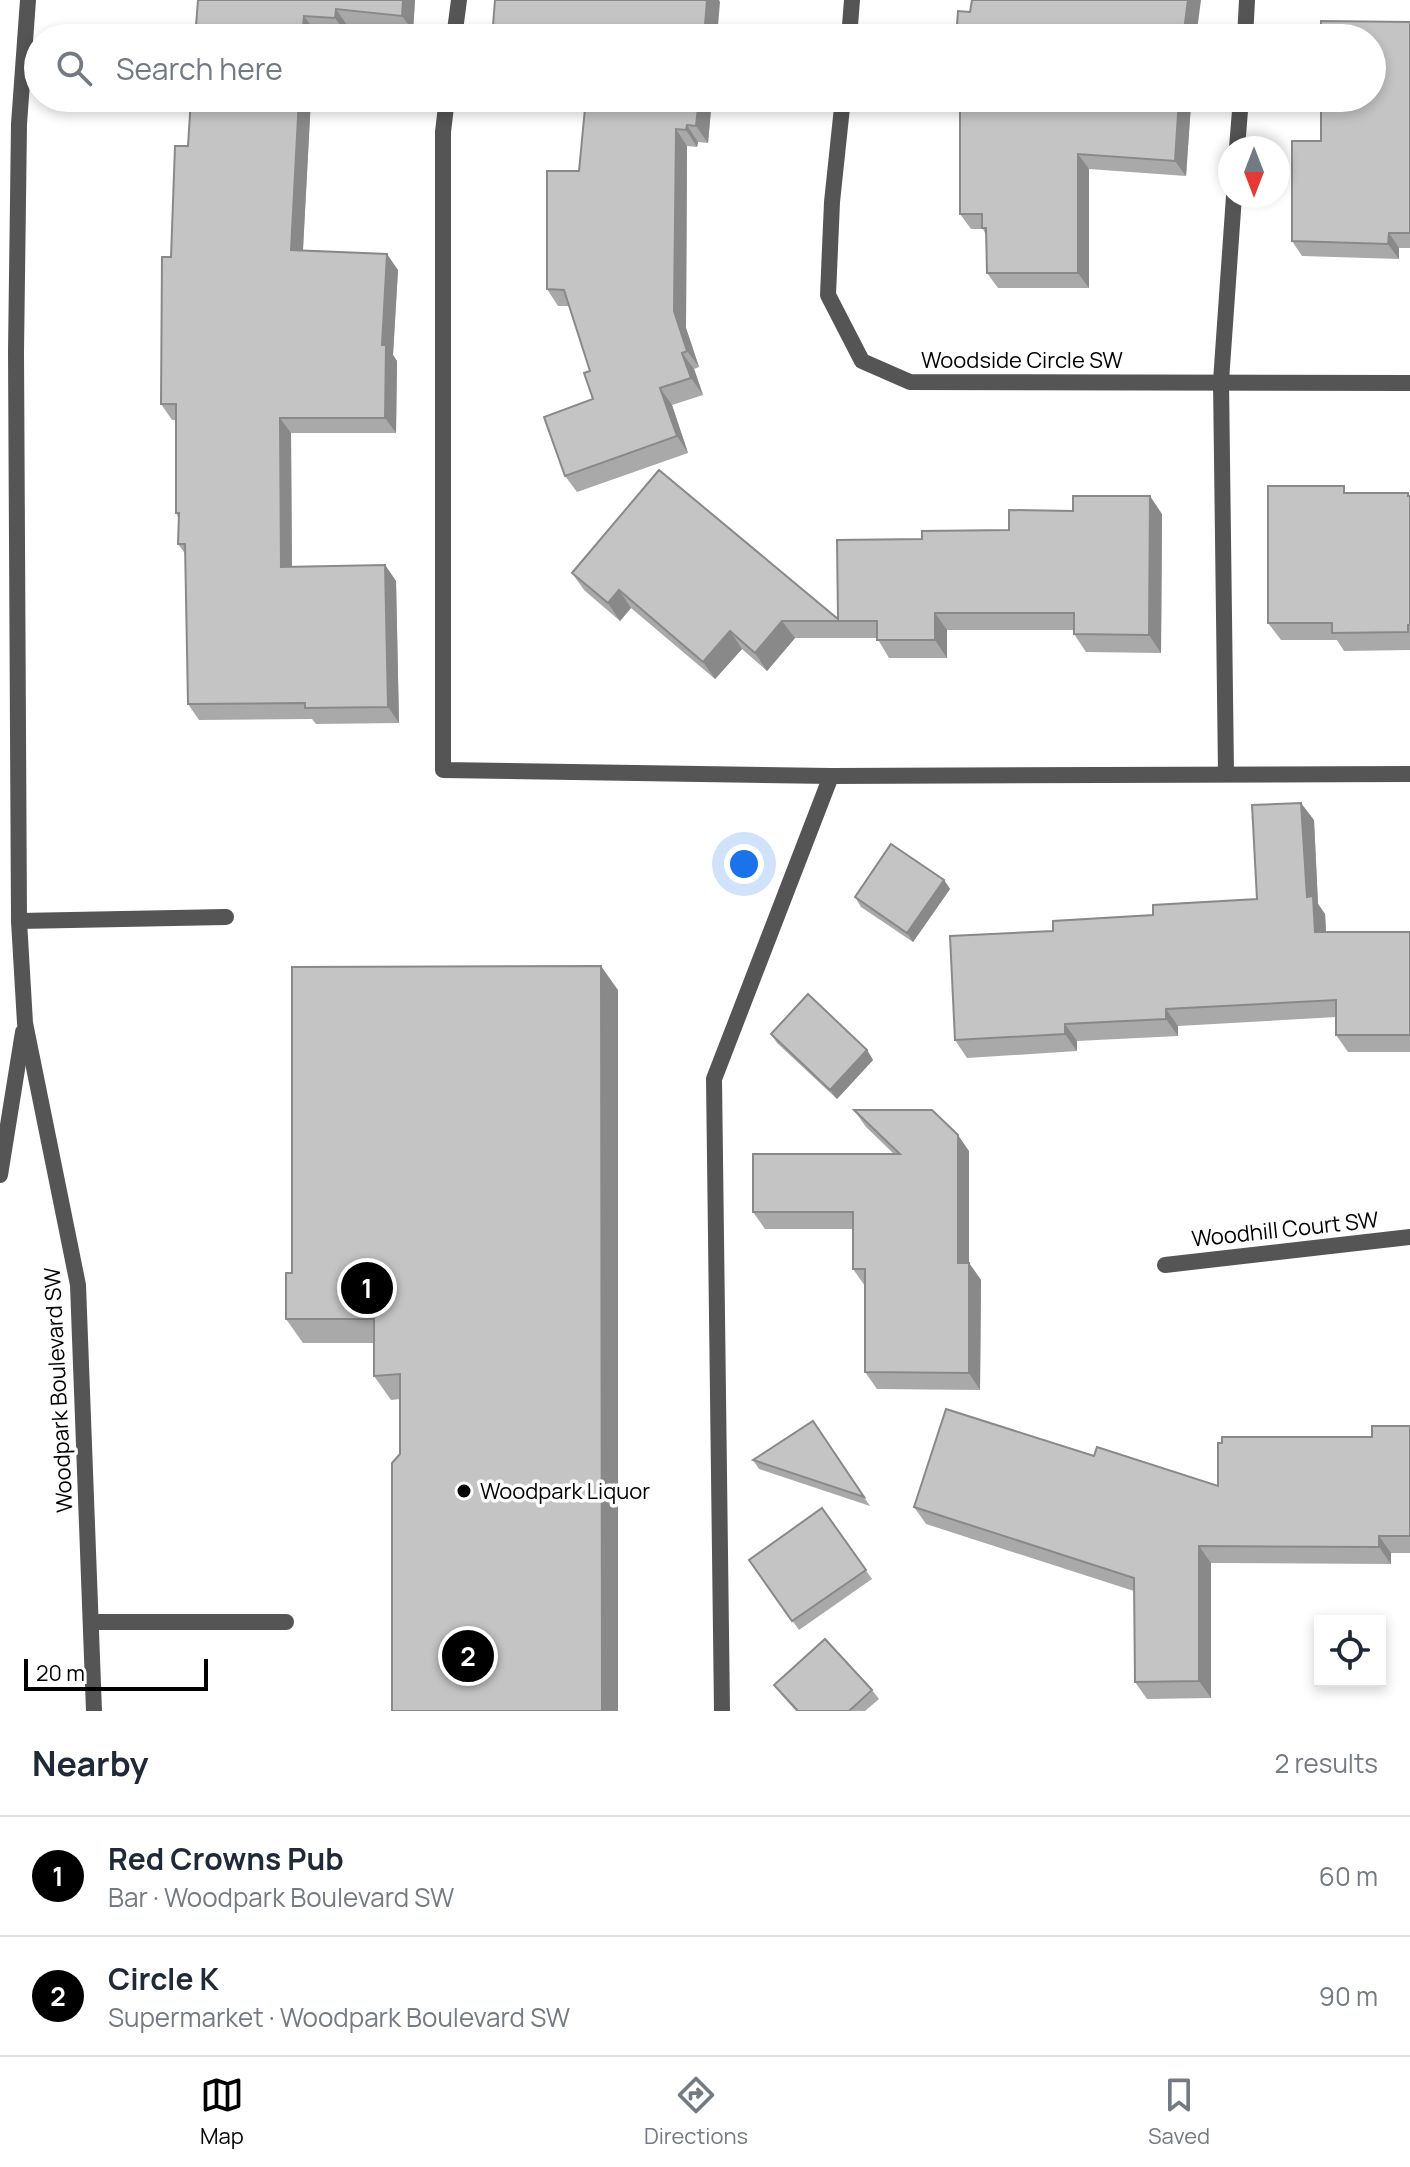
<!DOCTYPE html>
<meta charset="utf-8">
<style>
body{margin:0;font-family:Manrope,sans-serif;background:#f2f2f3;color:#1f2937}
.controls{position:absolute;right:24px;bottom:24px;display:grid;overflow:hidden;border-radius:0px;box-shadow:0 4px 12px #0003}
.controls button{width:72px;height:72px;display:grid;place-items:center;padding:0;border:0;border-bottom:2px solid #e0e1e3;background:#fff;color:#1f2937;font:40px sans-serif}
.compass{position:absolute;left:1218px;top:136px;width:72px;height:72px;border-radius:50%;background:#fff;box-shadow:0 4px 12px #0003;rotate:180deg}
.scale{position:absolute;left:24px;bottom:20px;width:184px;box-sizing:border-box;padding-left:8px;border:4px solid #000;border-top:0;font-size:22px;line-height:28px;white-space:nowrap;color:#000;-webkit-text-stroke:6px #fff;paint-order:stroke}
.you{position:absolute;left:744px;top:864px;width:28px;height:28px;margin:-20px;border:6px solid #fff;border-radius:50%;background:#1a73e8;box-shadow:0 0 0 12px #1a73e833}
.badge{display:grid;place-items:center;width:52px;height:52px;border-radius:50%;background:#000;color:#fff;font-size:26px;font-weight:700}
.pin{position:absolute;translate:-50% -50%;border:4px solid #fff;box-shadow:0 2px 8px #0006}
.list{margin:0;padding:0;list-style:none}
h2{display:flex;justify-content:space-between;align-items:center;height:104px;margin:0;padding:0 32px;font-size:34px}
h2 small{font-size:26px;font-weight:400;color:#747a83}
.list li{display:grid;grid-template-columns:52px 1fr auto;gap:24px;align-items:center;box-sizing:border-box;height:120px;padding:0 32px;border-top:2px solid #e0e1e3}
.list b{display:block;font-size:30px;white-space:nowrap}
.list p{margin:0;font-size:26px;white-space:nowrap;color:#747a83}
.list em{font-size:26px;font-style:normal;color:#747a83}
.icon{flex:none;width:44px;height:44px;fill:none;stroke:currentColor;stroke-width:2;stroke-linecap:round;stroke-linejoin:round}
.map{position:relative;flex:none;width:1410px;height:1711px;overflow:hidden}
.search{position:absolute;background:#fff;box-shadow:0 4px 12px #0003;left:24px;right:24px;top:24px;height:88px;display:flex;align-items:center;gap:20px;box-sizing:border-box;padding:0 28px;border-radius:44px;color:#747a83;font-size:30px}
.sheet{height:344px;background:#fff}
nav{display:flex;justify-content:space-around;align-items:center;box-sizing:border-box;height:112px;border-top:2px solid #e0e1e3;background:#fff;font-size:22px;color:#747a83}
nav a{display:grid;justify-items:center;gap:4px}
nav .on{color:#000}
.map>svg:first-child{display:block}
</style>
<div class="map">
<svg width="1410" height="1711" viewBox="0 0 1410 1711">
<rect width="100%" height="100%" fill="#fff"/>
<g fill="none" stroke-linecap="round" stroke-linejoin="round">
<!-- service -->
<g stroke="#555" stroke-width="16">
<path d="M454 38 459 0"/>
<path d="M1245 38 1247 0"/>
<path d="M447 98 443 132V770L831 776 1410 774"/>
<path d="M1237 148 1241 98"/>
<path d="M1226 773 1221 381 1234 196"/>
<path d="M19 921 226 917"/>
<path d="M91 1622H286"/>
<path d="M722 1711 714 1079 831 776"/>
</g>
<!-- minor -->
<g stroke="#555" stroke-width="16">
<path d="M849 38 852 0"/>
<path d="M843 98 832 202 828 295 862 361 910 382 1410 383"/>
<path d="M1165 1265 1410 1237"/>
</g>
<!-- tertiary -->
<g stroke="#555" stroke-width="16">
<path d="M28 0 19 124 16 352 19 921 25 1023 78 1285 94 1711"/>
<path d="M0 1175 23 1032"/>
</g>
</g>
<!-- wall -->
<g fill="#a9a9a9">
<path d="M198 0H415L413 31 347 25 346 33 315 31 314 38H195Z"/>
<path d="M1410 22V248H1399V259L1302 256 1292 241 1321 141Z"/>
<path d="M311 98 303 251 398 270 393 355 397 361 396 433H291L292 567 385 565 396 581 399 723 316 724 312 719 199 720 188 704 186 555 178 544V517L176 513V420H172L161 404 171 257 188 146Z"/>
<path d="M586 98H712L708 143 698 142 697 147 687 146 686 328 699 367 694 369 703 395 672 405 688 453 577 492 565 476 593 399 590 371 569 306H558L547 289 579 171Z"/>
<path d="M1188 99 1191 104 1186 176 1089 169V288H998L987 273 986 235 983 229H971L960 214Z"/>
<path d="M1349 493H1408L1410 496V650L1344 651 1337 640H1281L1268 623Z"/>
<path d="M1162 514 1161 653 1086 652 1074 634V630H947V658H889L877 638H795L767 671 742 649 715 679 631 608 620 621 584 590 572 573 838 619 922 539Z"/>
<path d="M1314 820 1318 904 1325 914 1326 932H1410V1052H1348L1336 1035V1017L1178 1026V1036L1077 1041V1051L967 1058 955 1040 1053 931 1257 899Z"/>
<path d="M944 880 950 889 913 942 861 907 855 897Z"/>
<path d="M618 990 400 1399 391 1400 374 1376V1343H303L286 1319 292 1273Z"/>
<path d="M771 1034 867 1050 873 1060 837 1099 777 1043Z"/>
<path d="M854 1110 969 1151V1263L981 1280 980 1390 877 1389 865 1372V1286L853 1269V1229H765L753 1212 894 1154 866 1127Z"/>
<path d="M813 1421 870 1506 759 1469 753 1460Z"/>
<path d="M1410 1426V1553H1391V1564L1211 1563V1698L1147 1699 1135 1682 1134 1591 926 1524 914 1507 1094 1456 1218 1486Z"/>
<path d="M822 1508 872 1579 799 1630 749 1560Z"/>
<path d="M774 1685 872 1690 879 1699 865 1711H796L781 1694Z"/>
</g>
<!-- shaded-wall -->
<g fill="#898989">
<path d="M403 0H415L413 31 402 16Z"/>
<path d="M707 0H719L720 2 717 38H704Z"/>
<path d="M1188 0H1201L1196 38H1183Z"/>
<path d="M336 9 347 25 346 33 335 18Z"/>
<path d="M304 16 315 31 314 38H302Z"/>
<path d="M299 98H311L302 266 291 250Z"/>
<path d="M699 98H712L708 143 696 126Z"/>
<path d="M1179 98H1188L1191 104 1186 176 1175 161Z"/>
<path d="M687 125 698 142 697 147 686 130Z"/>
<path d="M676 129 687 146 686 328 699 367 687 351 674 311Z"/>
<path d="M1078 154 1089 169V288L1078 273Z"/>
<path d="M1389 233 1399 248V259L1388 244Z"/>
<path d="M387 254 398 270 393 355 397 361 396 433 385 418 382 345Z"/>
<path d="M682 353 694 369 703 395 691 378Z"/>
<path d="M660 388 672 405 688 453 677 436Z"/>
<path d="M280 418 291 433 292 583 281 567Z"/>
<path d="M1150 496 1162 514 1161 653 1149 635Z"/>
<path d="M385 565 396 581 399 723 388 707Z"/>
<path d="M619 590 631 608 620 621 608 603Z"/>
<path d="M935 613 947 630V658L935 640Z"/>
<path d="M782 621 795 638 767 671 755 653Z"/>
<path d="M730 631 742 649 715 679 703 662Z"/>
<path d="M1301 803 1314 820 1318 904 1325 914 1327 949 1315 932 1307 897Z"/>
<path d="M944 880 950 889 913 942 907 933Z"/>
<path d="M601 966 618 990V1711H602Z"/>
<path d="M1166 1009 1178 1026V1036L1166 1019Z"/>
<path d="M1065 1024 1077 1041V1051L1065 1034Z"/>
<path d="M867 1050 873 1060 837 1099 830 1090Z"/>
<path d="M958 1135 969 1151V1263L981 1280 980 1390 969 1373 958 1263Z"/>
<path d="M1379 1536 1391 1553V1564L1379 1547Z"/>
<path d="M1199 1546 1211 1563V1698L1199 1681Z"/>
</g>
<!-- building -->
<g fill="#c4c4c4" stroke="#898989" stroke-width="2">
<path d="M198 0H403L402 16 336 9 335 18 304 16 302 38H195Z"/>
<path d="M495 0H707L704 38H492Z"/>
<path d="M972 0H1188L1183 38H956L958 11 970 12Z"/>
<path d="M1321 21 1410 22V233H1389L1388 244 1292 241V141H1321V98H1372V38H1321Z"/>
<path d="M191 98H299L291 250 387 254 382 345H386L385 418H280L281 567 385 565 388 707 305 708V703L188 704 185 544H178L179 513H176V404H161L162 257H171L175 146H188Z"/>
<path d="M586 98H699L696 126 687 125 686 130 676 129 674 311 687 351 682 353 691 378 660 388 677 436 565 476 544 417 593 399 584 373 590 371 564 290 547 289V171H579Z"/>
<path d="M960 98H1179L1175 161 1078 154V273H987L986 228H982V214H960Z"/>
<path d="M659 470 838 619 837 540 922 539V531L1009 530V510L1073 511V496H1150L1149 635 1074 634V613H935V640H877V621H782L755 653 730 631 703 662 619 590 608 603 572 573Z"/>
<path d="M1268 486H1344V493H1408V496H1410V625H1408V632L1332 633V623H1268Z"/>
<path d="M1301 803 1307 897 1313 896 1315 932H1410V1035H1336V1000L1166 1009V1019L1065 1024V1034L955 1040 950 936 1053 931V921L1153 915V905L1257 899 1252 805Z"/>
<path d="M891 844 944 880 907 933 855 897Z"/>
<path d="M601 966 602 1711H392V1463L400 1454V1374L374 1376V1319H286V1273H292V967Z"/>
<path d="M808 994 867 1050 830 1090 771 1034Z"/>
<path d="M854 1110H932L958 1135V1263H969V1373L865 1372V1269H853V1212H753V1154H900Z"/>
<path d="M946 1409 1094 1456 1097 1447 1218 1486V1443H1222V1437H1372V1426H1410V1536H1379V1547L1199 1546V1681L1135 1682 1134 1578 914 1507Z"/>
<path d="M813 1421 864 1497 753 1460Z"/>
<path d="M822 1508 866 1570 792 1621 749 1560Z"/>
<path d="M825 1639 872 1690 849 1711H798L774 1685Z"/>
</g>
<!-- markers -->
<circle fill="#000" stroke="#fff" stroke-width="3" cx="464" cy="1491" r="8"/>
<g text-anchor="middle" dominant-baseline="central" stroke-width="7" stroke-linejoin="round" paint-order="stroke">
<!-- street labels -->
<g font-size="22" fill="#000" stroke="#fff">
<text x="1022" y="360">Woodside Circle SW</text>
<text transform="translate(1285 1229) rotate(-6)">Woodhill Court SW</text>
<text transform="translate(58 1390) rotate(-93)">Woodpark Boulevard SW</text>
</g>
<!-- poi labels -->
<g font-size="22" fill="#000" stroke="#fff" text-anchor="start">
<text x="480" y="1491">Woodpark Liquor</text>
</g>
</g>
</svg>
<div class="controls">
<button><svg class="icon" aria-label="locate" viewBox="0 0 24 24"><circle cx="12" cy="12" r="6"/><path d="M12 2v4M12 18v4M2 12h4M18 12h4"/></svg></button>
</div>
<svg class="compass" viewBox="-18 -18 36 36"><path d="M0-13l5 13h-10z" fill="#e53935"/><path d="M0 13l5-13h-10z" fill="#747a83"/></svg>
<div class="scale">20 m</div>
<div class="you"></div>
<div class="pin badge" style="left:367px;top:1288px">1</div>
<div class="pin badge" style="left:468px;top:1656px">2</div>
<div class="search"><svg class="icon" aria-label="search" viewBox="0 0 24 24"><circle cx="10" cy="10" r="6"/><path d="M15 15l6 6"/></svg>Search here</div>
</div>
<section class="sheet">
<h2>Nearby<small>2 results</small></h2>
<ul class="list">
<li><span class="badge">1</span><div><b>Red Crowns Pub</b><p>Bar · Woodpark Boulevard SW</p></div><em>60 m</em></li>
<li><span class="badge">2</span><div><b>Circle K</b><p>Supermarket · Woodpark Boulevard SW</p></div><em>90 m</em></li>
</ul>
</section>
<nav>
<a class="on"><svg class="icon" aria-label="map" viewBox="0 0 24 24"><path d="M3 6l6-2 6 2 6-2v14l-6 2-6-2-6 2zM9 4v14M15 6v14"/></svg>Map</a>
<a><svg class="icon" aria-label="directions" viewBox="0 0 24 24"><path d="M12 3l9 9-9 9-9-9zM9 14v-3h6M13 9l2 2-2 2"/></svg>Directions</a>
<a><svg class="icon" aria-label="saved" viewBox="0 0 24 24"><path d="M7 4h10v16l-5-4-5 4z"/></svg>Saved</a>
</nav>
